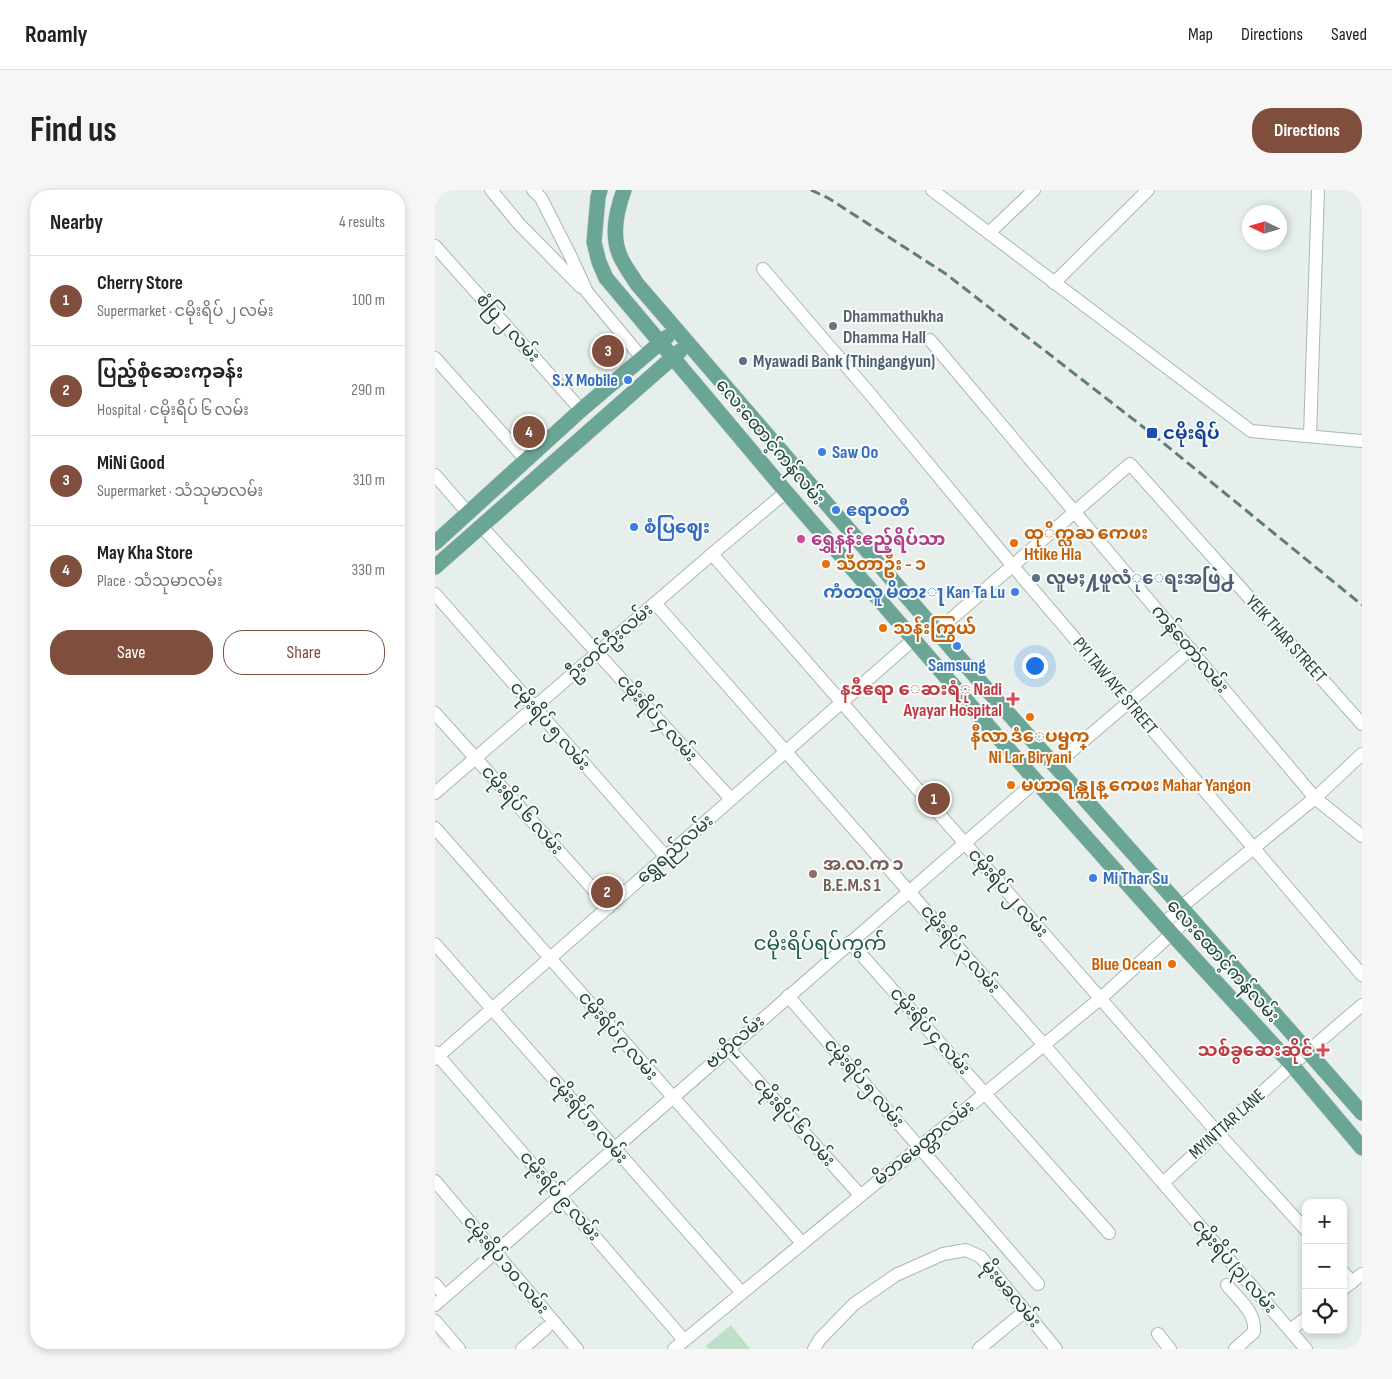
<!DOCTYPE html>
<meta charset="utf-8">
<style>
body{margin:0;font-family:"Sofia Sans Condensed","Noto Sans Myanmar",sans-serif;background:#f6f6f6;color:#222}
.controls{position:absolute;right:15px;bottom:15px;display:grid;overflow:hidden;border-radius:10px;box-shadow:0 2px 8px #0003}
.controls button{width:45px;height:45px;display:grid;place-items:center;padding:0;border:0;border-bottom:1px solid #e0e0e0;background:#fff;color:#222;font:25px sans-serif}
.compass{position:absolute;left:807px;top:15px;width:45px;height:45px;border-radius:50%;background:#fff;box-shadow:0 2px 8px #0003;rotate:274deg}
.you{position:absolute;left:599px;top:475px;width:18px;height:18px;margin:-12px;border:4px solid #fff;border-radius:50%;background:#1a73e8;box-shadow:0 0 0 8px #1a73e833}
.badge{display:grid;place-items:center;width:32px;height:32px;border-radius:50%;background:#804e3d;color:#fff;font-size:16px;font-weight:700}
.pin{position:absolute;translate:-50% -50%;border:2px solid #fff;box-shadow:0 1px 5px #0006}
.list{margin:0;padding:0;list-style:none}
h2{display:flex;justify-content:space-between;align-items:center;height:65px;margin:0;padding:0 20px;font-size:21px}
h2 small{font-size:16px;font-weight:400;color:#767676}
.list li{display:grid;grid-template-columns:32px 1fr auto;gap:15px;align-items:center;box-sizing:border-box;height:90px;padding:0 20px;border-top:1px solid #e0e0e0}
.list b{display:block;font-size:19px;white-space:nowrap}
.list p{margin:0;font-size:16px;white-space:nowrap;color:#767676}
.list em{font-size:16px;font-style:normal;color:#767676}
.actions{display:flex;gap:10px;padding:15px 20px}
.actions a{flex:1;padding:11px 0;border:1px solid #804e3d;border-radius:20px;text-align:center;font-size:18px;color:#804e3d}
.actions .main{background:#804e3d;color:#fff}
.icon{flex:none;width:28px;height:28px;fill:none;stroke:currentColor;stroke-width:2;stroke-linecap:round;stroke-linejoin:round}
.map{position:relative;flex:none;width:927px;height:1159px;overflow:hidden;border-radius:20px}
header{display:flex;align-items:center;gap:30px;box-sizing:border-box;height:70px;padding:0 25px;background:#fff;border-bottom:1px solid #e0e0e0}
header strong{font-size:24px}
nav{display:flex;gap:28px;margin-inline-start:auto;font-size:18px}
.intro{display:flex;align-items:center;justify-content:space-between;box-sizing:border-box;height:120px;padding:0 30px}
h1{margin:0;font-size:35px}
.button{padding:12px 22px;border-radius:20px;background:#804e3d;color:#fff;font-size:18px;font-weight:700}
main{display:flex;gap:30px;padding:0 30px}
aside{flex:1;background:#fff;border-radius:20px;box-shadow:0 2px 8px #0003}
.map>svg:first-child{display:block}
</style>
<header>
<strong>Roamly</strong>
<nav><a>Map</a><a>Directions</a><a>Saved</a></nav>
</header>
<div class="intro"><h1>Find us</h1><a class="button">Directions</a></div>
<main>
<aside>
<h2>Nearby<small>4 results</small></h2>
<ul class="list">
<li><span class="badge">1</span><div><b>Cherry Store</b><p>Supermarket · ငမိုးရိပ် ၂ လမ်း</p></div><em>100 m</em></li>
<li><span class="badge">2</span><div><b>ပြည့်စုံဆေးကုခန်း</b><p>Hospital · ငမိုးရိပ် ၆ လမ်း</p></div><em>290 m</em></li>
<li><span class="badge">3</span><div><b>MiNi Good</b><p>Supermarket · သံသုမာလမ်း</p></div><em>310 m</em></li>
<li><span class="badge">4</span><div><b>May Kha Store</b><p>Place · သံသုမာလမ်း</p></div><em>330 m</em></li>
</ul>
<div class="actions"><a class="main">Save</a><a>Share</a></div>
</aside>
<div class="map">
<svg width="927" height="1159" viewBox="0 0 927 1159">
<rect width="100%" height="100%" fill="#e6efeb"/>
<!-- grass -->
<path fill="#bfe0c8" d="M296 1135 315 1159H273L271 1156Z"/>
<g fill="none" stroke-linecap="round" stroke-linejoin="round">
<defs>
<g id="minor">
<path d="M56 0 85 35 146 97"/>
<path d="M98 0 106 8 136 67 152 102 207 168"/>
<path d="M497 0 816 241 927 251"/>
<path d="M554 43 599 0"/>
<path d="M0 56 146 220"/>
<path d="M328 79 436 205 577 375 927 785"/>
<path d="M619 93 713 0"/>
<path d="M495 150 880 608 927 646"/>
<path d="M0 168 91 270"/>
<path d="M875 246 883 0"/>
<path d="M0 285 33 323"/>
<path d="M46 336 296 609"/>
<path d="M277 364 782 942 871 1040"/>
<path d="M0 404 231 667"/>
<path d="M220 413 609 855 871 1159"/>
<path d="M501 442 695 274 927 534"/>
<path d="M0 523 174 717"/>
<path d="M619 576 756 459"/>
<path d="M0 603 277 364 351 302"/>
<path d="M0 638 367 1053"/>
<path d="M729 734 746 717 880 608 927 564"/>
<path d="M415 752 674 1043"/>
<path d="M0 754 307 1103"/>
<path d="M353 806 603 1094"/>
<path d="M293 858 425 1005"/>
<path d="M0 862 249 1150"/>
<path d="M0 869 479 449"/>
<path d="M0 991 142 1159"/>
<path d="M728 993 857 875 927 815"/>
<path d="M908 1082 917 1092"/>
<path d="M0 1094 10 1106"/>
<path d="M792 1095C804 1110 821 1122 819 1142L800 1159"/>
<path d="M908 1099 927 1084"/>
<path d="M0 1115 601 591"/>
<path d="M0 1131 24 1159"/>
<path d="M855 1140 871 1128"/>
<path d="M723 1144 735 1159"/>
<path d="M87 1159 111 1138"/>
<path d="M239 1159 666 808 755 727"/>
<path d="M379 1159 385 1149 419 1114 461 1085 508 1064 531 1060 546 1067 621 1159"/>
<path d="M544 1159 590 1121"/>
</g>
<g id="primary">
<path d="M165 0 163 7 159 52 164 72 171 88 351 302 601 591 737 744 857 875 927 958"/>
<path d="M189 0C181 22 175 48 187 70 191 78 197 86 202 94L548 495 746 717 927 923"/>
<path d="M0 353 146 220 232 147"/>
<path d="M0 377 245 161"/>
</g>
</defs>
<!-- minor casing -->
<use href="#minor" stroke="#a8b8b2" stroke-width="14"/>
<!-- primary casing -->
<use href="#primary" stroke="#c2cac8" stroke-width="16"/>
<!-- minor -->
<use href="#minor" stroke="#fff" stroke-width="12"/>
<!-- primary -->
<use href="#primary" stroke="#6aa596" stroke-width="15"/>
<!-- rail -->
<path stroke="#5f7d75" stroke-width="3" stroke-dasharray="10 5" stroke-linecap="butt" d="M376 0 393 8 511 84 721 247 927 415"/>
</g>
<!-- markers -->
<circle fill="#6b7280" stroke="#f7fbf9" stroke-width="2" cx="398" cy="136" r="5"/>
<g fill="#5c6f8a" stroke="#f7fbf9" stroke-width="2">
<circle cx="308" cy="171" r="5"/>
<circle cx="601" cy="388" r="5"/>
</g>
<g fill="#3f7fe0" stroke="#f7fbf9" stroke-width="2">
<circle cx="193" cy="190" r="5"/>
<circle cx="387" cy="262" r="5"/>
<circle cx="401" cy="320" r="5"/>
<circle cx="199" cy="337" r="5"/>
<circle cx="580" cy="402" r="5"/>
<circle cx="522" cy="456" r="5"/>
<circle cx="658" cy="688" r="5"/>
</g>
<rect fill="#1a4fb4" stroke="#f7fbf9" stroke-width="2" x="711" y="237" width="12" height="12" rx="2.5"/>
<circle fill="#d1479c" stroke="#f7fbf9" stroke-width="2" cx="366" cy="349" r="5"/>
<g fill="#e8710a" stroke="#f7fbf9" stroke-width="2">
<circle cx="579" cy="353" r="5"/>
<circle cx="391" cy="374" r="5"/>
<circle cx="448" cy="438" r="5"/>
<circle cx="595" cy="527" r="5"/>
<circle cx="576" cy="595" r="5"/>
<circle cx="737" cy="774" r="5"/>
</g>
<g fill="#e0444e" stroke="#f7fbf9" stroke-width="2">
<path d="M575.5 501.5h5v5h5v5h-5v5h-5v-5h-5v-5h5z"/>
<path d="M885.5 852.5h5v5h5v5h-5v5h-5v-5h-5v-5h5z"/>
</g>
<circle fill="#8d6e63" stroke="#f7fbf9" stroke-width="2" cx="378" cy="684" r="5"/>
<g text-anchor="middle" dominant-baseline="central" stroke-width="4" stroke-linejoin="round" paint-order="stroke">
<!-- worship labels -->
<g font-size="18" font-weight="bold" fill="#5b616d" stroke="#f7fbf9" text-anchor="start">
<text x="408" y="126">Dhammathukha<tspan x="408" dy="21">Dhamma Hall</tspan></text>
</g>
<!-- street labels -->
<g font-size="18" fill="#24423a" stroke="#f7fbf9">
<text transform="translate(73 138) rotate(48)">စံပြ ၂ လမ်း</text>
<text transform="translate(335 252) rotate(50)">လေးထောင့်ကန်လမ်း</text>
<text transform="translate(851 449) rotate(48)">YEIK THAR STREET</text>
<text transform="translate(175 452) rotate(-41)">ဦးတင်ဦးလမ်း</text>
<text transform="translate(755 459) rotate(50)">ကန်တော်လမ်း</text>
<text transform="translate(680 496) rotate(50)">PYI TAW AYE STREET</text>
<text transform="translate(222 528) rotate(48)">ငမိုးရိပ် ၄ လမ်း</text>
<text transform="translate(115 536) rotate(49)">ငမိုးရိပ် ၅ လမ်း</text>
<text transform="translate(87 620) rotate(48)">ငမိုးရိပ် ၆ လမ်း</text>
<text transform="translate(240 659) rotate(-41)">ရွှေရည်လမ်း</text>
<text transform="translate(573 703) rotate(49)">ငမိုးရိပ် ၂ လမ်း</text>
<text transform="translate(525 759) rotate(49)">ငမိုးရိပ် ၃ လမ်း</text>
<text transform="translate(788 771) rotate(48)">လေးထောင့်ကန်လမ်း</text>
<text transform="translate(495 841) rotate(48)">ငမိုးရိပ် ၄ လမ်း</text>
<text transform="translate(183 846) rotate(49)">ငမိုးရိပ် ၇ လမ်း</text>
<text transform="translate(300 852) rotate(-41)">ဗဟိုလမ်း</text>
<text transform="translate(429 893) rotate(49)">ငမိုးရိပ် ၅ လမ်း</text>
<text transform="translate(153 929) rotate(49)">ငမိုးရိပ် ၈ လမ်း</text>
<text transform="translate(359 932) rotate(48)">ငမိုးရိပ် ၆ လမ်း</text>
<text transform="translate(792 934) rotate(-42)">MYINTTAR LANE</text>
<text transform="translate(489 953) rotate(-39)">မိဘမေတ္တာလမ်း</text>
<text transform="translate(125 1006) rotate(49)">ငမိုးရိပ် ၉ လမ်း</text>
<text transform="translate(71 1075) rotate(50)">ငမိုးရိပ် ၁၀ လမ်း</text>
<text transform="translate(799 1076) rotate(49)">ငမိုးရိပ် (၃) လမ်း</text>
<text transform="translate(576 1104) rotate(50)">မိုးမခလမ်း</text>
</g>
<!-- service labels -->
<g font-size="18" font-weight="bold" fill="#4e5e75" stroke="#f7fbf9" text-anchor="start">
<text x="318" y="171">Myawadi Bank (Thingangyun)</text>
<text x="611" y="388">လူမႈ႔ဖူလံုေရးအဖြဲ႕</text>
</g>
<!-- shop labels -->
<g font-size="18" font-weight="bold" fill="#366cbe" stroke="#f7fbf9" text-anchor="start">
<text x="183" y="190" text-anchor="end">S.X Mobile</text>
<text x="397" y="262">Saw Oo</text>
<text x="411" y="320">ဧရာဝတီ</text>
<text x="209" y="337">စံပြဈေး</text>
<text x="570" y="402" text-anchor="end">ကံတလူ မိတၩႃ Kan Ta Lu</text>
<text x="522" y="475" text-anchor="middle">Samsung</text>
<text x="668" y="688">Mi Thar Su</text>
</g>
<!-- transit labels -->
<g font-size="18" font-weight="bold" fill="#164399" stroke="#f7fbf9" text-anchor="start">
<text x="728" y="243">ငမိုးရိပ်</text>
</g>
<!-- food labels -->
<g font-size="18" font-weight="bold" fill="#c56008" stroke="#f7fbf9" text-anchor="start">
<text x="589" y="343">ထုိက္လႀ ကေဖး<tspan x="589" dy="21">Htike Hla</tspan></text>
<text x="401" y="374">သီတာဦး - ၁</text>
<text x="458" y="438">သန်းကြွယ်</text>
<text x="595" y="546" text-anchor="middle">နီလာ ဒံေပၝက္<tspan x="595" dy="21">Ni Lar Biryani</tspan></text>
<text x="586" y="595">မဟာရန္ကုန္ ကေဖး Mahar Yangon</text>
<text x="727" y="774" text-anchor="end">Blue Ocean</text>
</g>
<!-- hotel labels -->
<g font-size="18" font-weight="bold" fill="#b23c85" stroke="#f7fbf9" text-anchor="start">
<text x="376" y="349">ရွှေနန်းဧည့်ရိပ်သာ</text>
</g>
<!-- health labels -->
<g font-size="18" font-weight="bold" fill="#be3a42" stroke="#f7fbf9" text-anchor="end">
<text x="567" y="499">နဒီဧရာ ေဆးရံု Nadi<tspan x="567" dy="21">Ayayar Hospital</tspan></text>
<text x="878" y="860">သစ်ခွဆေးဆိုင်</text>
</g>
<!-- education labels -->
<g font-size="18" font-weight="bold" fill="#785e54" stroke="#f7fbf9" text-anchor="start">
<text x="388" y="674">အ.လ.က ၁<tspan x="388" dy="21">B.E.M.S 1</tspan></text>
</g>
<!-- quarter labels -->
<g font-size="20" fill="#1f5548" stroke="#f7fbf9">
<text x="385" y="754">ငမိုးရိပ်ရပ်ကွက်</text>
</g>
</g>
</svg>
<div class="controls">
<button>+</button>
<button>−</button>
<button><svg class="icon" aria-label="locate" viewBox="0 0 24 24"><circle cx="12" cy="12" r="6"/><path d="M12 2v4M12 18v4M2 12h4M18 12h4"/></svg></button>
</div>
<svg class="compass" viewBox="-18 -18 36 36"><path d="M0-13l5 13h-10z" fill="#e53935"/><path d="M0 13l5-13h-10z" fill="#767676"/></svg>
<div class="you"></div>
<div class="pin badge" style="left:499px;top:609px">1</div>
<div class="pin badge" style="left:172px;top:702px">2</div>
<div class="pin badge" style="left:173px;top:161px">3</div>
<div class="pin badge" style="left:94px;top:242px">4</div>
</div>
</main>
